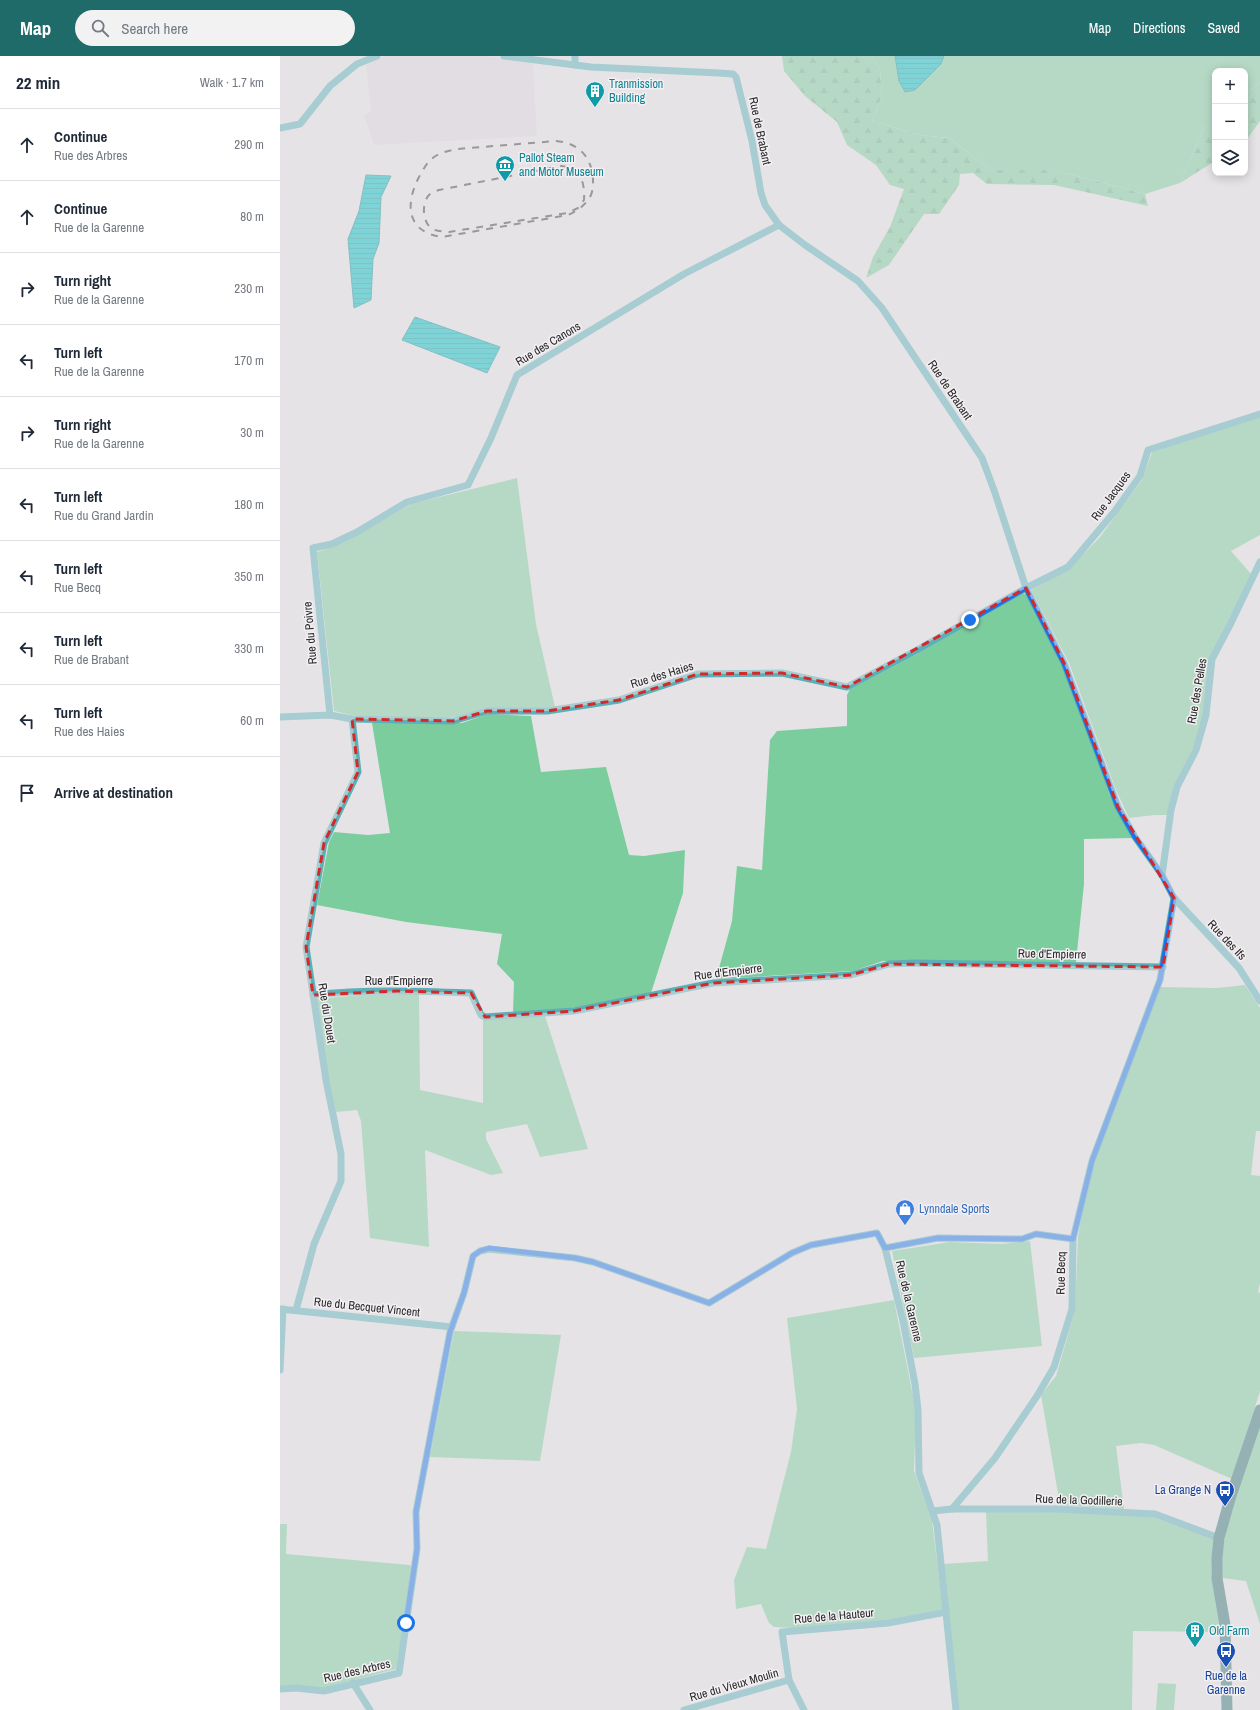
<!DOCTYPE html>
<meta charset="utf-8">
<style>
body{margin:0;font-family:"Archivo Narrow",sans-serif;background:#f2f2f3;color:#1f2937}
.controls{position:absolute;right:12px;top:12px;display:grid;overflow:hidden;border-radius:8px;box-shadow:0 2px 10px #0003}
.controls button{width:36px;height:36px;display:grid;place-items:center;padding:0;border:0;border-bottom:1px solid #e0e1e3;background:#fff;color:#1f2937;font:20px sans-serif}
.stop{position:absolute;width:12px;height:12px;margin:-9px;border:3px solid #1a73e8;border-radius:50%;background:#fff}
.stop.end{background:#1a73e8;border-color:#fff;box-shadow:0 1px 4px #0008}
.list{margin:0;padding:0;list-style:none}
h2{display:flex;justify-content:space-between;align-items:center;height:52px;margin:0;padding:0 16px;font-size:17px}
h2 small{font-size:13px;font-weight:400;color:#747a83}
.list li{display:grid;grid-template-columns:26px 1fr auto;gap:12px;align-items:center;box-sizing:border-box;height:72px;padding:0 16px;border-top:1px solid #e0e1e3}
.list b{display:block;font-size:15px;white-space:nowrap}
.list p{margin:0;font-size:13px;white-space:nowrap;color:#747a83}
.list em{font-size:13px;font-style:normal;color:#747a83}
.icon{flex:none;width:22px;height:22px;fill:none;stroke:currentColor;stroke-width:2;stroke-linecap:round;stroke-linejoin:round}
.map{position:relative;flex:none;width:980px;height:1654px;overflow:hidden}
header{display:flex;align-items:center;gap:24px;box-sizing:border-box;height:56px;padding:0 20px;background:#1f6b6a;color:#fff}
header strong{font-size:19px}
nav{display:flex;gap:22px;margin-inline-start:auto;font-size:14px}
.search{width:280px;height:36px;background:#f2f2f3;display:flex;align-items:center;gap:10px;box-sizing:border-box;padding:0 14px;border-radius:22px;color:#747a83;font-size:15px}
main{display:flex}
aside{flex:1;background:#fff}
.map>svg:first-child{display:block}
</style>
<header>
<strong>Map</strong>
<div class="search"><svg class="icon" aria-label="search" viewBox="0 0 24 24"><circle cx="10" cy="10" r="6"/><path d="M15 15l6 6"/></svg>Search here</div>
<nav><a>Map</a><a>Directions</a><a>Saved</a></nav>
</header>
<main>
<aside>
<h2>22 min<small>Walk · 1.7 km</small></h2>
<ul class="list">
<li><svg class="icon" aria-label="ahead" viewBox="0 0 24 24"><path d="M12 20V5M6 11l6-6 6 6"/></svg><div><b>Continue</b><p>Rue des Arbres</p></div><em>290 m</em></li>
<li><svg class="icon" aria-label="ahead" viewBox="0 0 24 24"><path d="M12 20V5M6 11l6-6 6 6"/></svg><div><b>Continue</b><p>Rue de la Garenne</p></div><em>80 m</em></li>
<li><svg class="icon" aria-label="right" viewBox="0 0 24 24"><path d="M7 20v-9h11M14 6l5 5-5 5"/></svg><div><b>Turn right</b><p>Rue de la Garenne</p></div><em>230 m</em></li>
<li><svg class="icon" aria-label="left" viewBox="0 0 24 24"><path d="M17 20v-9H6M10 6l-5 5 5 5"/></svg><div><b>Turn left</b><p>Rue de la Garenne</p></div><em>170 m</em></li>
<li><svg class="icon" aria-label="right" viewBox="0 0 24 24"><path d="M7 20v-9h11M14 6l5 5-5 5"/></svg><div><b>Turn right</b><p>Rue de la Garenne</p></div><em>30 m</em></li>
<li><svg class="icon" aria-label="left" viewBox="0 0 24 24"><path d="M17 20v-9H6M10 6l-5 5 5 5"/></svg><div><b>Turn left</b><p>Rue du Grand Jardin</p></div><em>180 m</em></li>
<li><svg class="icon" aria-label="left" viewBox="0 0 24 24"><path d="M17 20v-9H6M10 6l-5 5 5 5"/></svg><div><b>Turn left</b><p>Rue Becq</p></div><em>350 m</em></li>
<li><svg class="icon" aria-label="left" viewBox="0 0 24 24"><path d="M17 20v-9H6M10 6l-5 5 5 5"/></svg><div><b>Turn left</b><p>Rue de Brabant</p></div><em>330 m</em></li>
<li><svg class="icon" aria-label="left" viewBox="0 0 24 24"><path d="M17 20v-9H6M10 6l-5 5 5 5"/></svg><div><b>Turn left</b><p>Rue des Haies</p></div><em>60 m</em></li>
<li><svg class="icon" aria-label="arrive" viewBox="0 0 24 24"><path d="M6 21V4h12l-3 4 3 4H6"/></svg><div><b>Arrive at destination</b></div></li>
</ul>
</aside>
<div class="map">
<svg width="980" height="1654" viewBox="0 0 980 1654">
<defs>
<pattern id="forest-firs" width="22" height="20" patternUnits="userSpaceOnUse"><rect width="22" height="20" fill="#7ccd9e"/><path d="M5 1l3.5 6h-7zM16 11l3.5 6h-7z" fill="#6bb088"/></pattern>
<pattern id="water-rules" width="6" height="5" patternUnits="userSpaceOnUse"><rect width="6" height="5" fill="#02bfc6"/><path d="M0 2.5h6" fill="none" stroke="#049ba1"/></pattern>
</defs>
<rect width="100%" height="100%" fill="#e6e3e6"/>
<!-- built -->
<path fill="#ded5de" d="M105 0H207L253 6 257 80 94 89 84 59 91 56 86 9Z"/>
<!-- green -->
<g fill="#7ccd9e">
<path d="M591 0H615L619 25 661 8 664 0H980V26L965 39V15H935V63L924 72 900 127 865 138 774 114H711L669 82 640 79 592 65 602 40 600 14Z"/>
<path d="M980 361V479L951 495 972 519 931 600 924 655 915 688 891 742 889 759H875L849 762 836 734 789 607 751 534 790 512 820 481 862 424 872 396Z"/>
<path d="M237 422 256 568 275 651 163 662 76 660 54 655 37 496 54 490 74 481 131 448Z"/>
<path d="M742 537 747 539 776 597 790 627 830 740 854 782 804 783V828L796 906 603 905 573 915 436 923 452 865 457 810 482 814 490 684 497 675 567 670V639L570 633 637 598Z"/>
<path d="M208 658 251 660 261 716 326 711 349 799 364 800 405 794 403 837 371 937C326 948 280 955 233 957L234 926 217 908 222 878 126 866 37 849 49 786 54 776 88 779 110 777 92 667H182Z"/>
<path d="M965 929 980 952V1075H976L971 1119 980 1120V1227L978 1236 980 1237V1335L952 1423 874 1389 861 1387 836 1390 844 1453 780 1449 761 1339 776 1320 795 1255 798 1181 806 1137 819 1094 880 931 937 932Z"/>
<path d="M139 938 140 1034 203 1047V964L265 960 308 1093 260 1101 247 1068 206 1076V1083L223 1117 211 1119 145 1094 149 1191 90 1182 81 1065 77 1054 56 1056 48 1018 37 943 80 939Z"/>
<path d="M750 1185 762 1290 634 1302 612 1195 670 1186 722 1188Z"/>
<path d="M614 1244 636 1355 634 1415 652 1464 663 1553 606 1564 513 1572 494 1571 489 1567 481 1548 456 1553 454 1524 467 1491 486 1493 511 1396 517 1353 507 1262Z"/>
<path d="M174 1275 281 1279 260 1405 150 1401Z"/>
<path d="M980 1368V1568L966 1525 942 1522C939 1470 964 1417 980 1368Z"/>
<path d="M706 1455H782L873 1461 934 1483 931 1516 942 1576 853 1575 852 1654H679L663 1508 708 1505Z"/>
<path d="M0 1468H7L6 1498 130 1509 132 1513 116 1613 44 1632 0 1630Z"/>
<path d="M878 1627 896 1628 894 1654H876Z"/>
</g>
<!-- forest -->
<g fill="url(#forest-firs)">
<path d="M502 0H591L600 14 602 40 592 65 640 79 669 82 711 114H774L865 138 868 150 774 129 707 128 693 117 680 118 679 129 659 158H644L609 209 586 222 593 201 610 171 624 133 610 129 596 109 567 89 557 66 525 40 504 15Z"/>
<path d="M980 26V65L965 86V39Z"/>
<path d="M935 63V105L900 127 924 72Z"/>
</g>
<!-- water -->
<g fill="url(#water-rules)" stroke="#0e9297">
<path d="M615 0H664L661 8 635 34 625 36 619 25Z"/>
<path d="M86 119 111 120 101 141 99 187 93 203 91 244 74 252 68 183 79 155Z"/>
<path d="M135 261 220 291 207 317 122 284Z"/>
</g>
<g fill="none" stroke-linecap="round" stroke-linejoin="round">
<!-- street -->
<g stroke="#5bb0b8" stroke-width="7">
<path d="M224 0 311 11 439 17 453 18 456 21 472 85 481 137 485 149 499 169 525 189 578 225 602 252 702 402 714 434 746 532 784 607 838 751 855 781 882 819 894 842 959 912 980 945"/>
<path d="M295 9V0"/>
<path d="M0 72 20 68 50 30 77 8 97 0"/>
<path d="M50 659 33 492 52 488 77 476 127 446 188 429 211 382 237 319 404 218 499 169"/>
<path d="M0 661 50 659 72 663 173 665 207 655H267L339 644 418 618 502 617 567 631 637 594 746 532 788 511 835 455 860 420 868 394 980 358"/>
<path d="M882 819 891 754 897 731 916 694 926 659 932 603 951 567 980 506"/>
<path d="M33 939C85 933 138 935 191 937L201 959 205 961 294 955 433 927 571 919 609 908 635 907 883 911"/>
<path d="M605 1192 658 1182 742 1183 756 1178 793 1183"/>
<path d="M0 1253 172 1271"/>
<path d="M16 1254 34 1188 61 1125V1098L46 1024 26 891 44 787 78 716 72 663"/>
<path d="M0 1314 3 1253"/>
<path d="M672 1453 715 1402 757 1340 774 1311 792 1253 793 1183 812 1105 880 924 894 842"/>
<path d="M653 1455 672 1453H777L875 1458 939 1482"/>
<path d="M73 1627 90 1654"/>
<path d="M0 1633 16 1632 44 1635 119 1617 137 1493 136 1456 170 1276 184 1237 193 1200 200 1195 209 1193 295 1202 313 1206 429 1247 512 1197 531 1189 597 1177 605 1192 623 1265 635 1328 638 1354 639 1417 657 1469 676 1654"/>
<path d="M404 1654 509 1624"/>
<path d="M524 1654 509 1624 502 1576 608 1567 666 1556"/>
</g>
<!-- primary -->
<path stroke="#377379" stroke-width="11" d="M947 1654 945 1569 937 1522V1502L939 1482 950 1443 980 1354"/>
<!-- rail -->
<g stroke="#3e3d3e" stroke-width="2" stroke-dasharray="7 7" stroke-linecap="butt">
<path d="M276 85C299 87 312 101 313 124 313 129 313 134 311 139 306 149 297 155 288 159L162 181C126 176 125 148 139 121 143 114 147 106 154 101 161 96 169 95 177 93Z"/>
<path d="M281 110C301 111 305 127 304 144L298 152 287 157 169 176C164 175 158 176 153 173 142 168 141 146 150 138 152 136 156 135 159 134Z"/>
</g>
</g>
<g fill="none" stroke-linecap="round" stroke-linejoin="round">
<!-- route -->
<path stroke="#1a73e8" stroke-width="5" d="M126 1567 137 1493 136 1456 170 1276 184 1237 193 1200 200 1195 209 1192 295 1202 313 1206 429 1247 512 1197 531 1189 597 1177 605 1192 658 1182 742 1183 756 1178 793 1183 812 1105 880 924 894 842 882 819 855 781 838 751 784 607 746 532 690 564"/>
</g>
<!-- marked area -->
<path d="M0 0H980V1654H0ZM746 532 784 607 838 751 894 842 883 911 609 908 571 919 433 927 294 955 205 961 191 937 117 935 33 939 26 891 44 787 78 716 72 663 173 665 207 655H267L339 644 418 618 502 617 567 631Z" fill="#e6e3e6" fill-opacity=".55" fill-rule="evenodd"/>
<path fill="none" stroke="#d62828" stroke-width="3" stroke-dasharray="8 5" stroke-linejoin="round" d="M746 532 784 607 838 751 894 842 883 911 609 908 571 919 433 927 294 955 205 961 191 937 117 935 33 939 26 891 44 787 78 716 72 663 173 665 207 655H267L339 644 418 618 502 617 567 631Z"/>
<!-- icons -->
<defs>
<symbol id="building-pin" viewBox="-11 -11 22 30"><path d="M0 17L-7.5 6A9.5 9.5 0 1 1 7.5 6Z" fill="#0f9aa8" stroke="#f3f0f3"/><path d="M-4-6H4V6H1V3H-1V6H-4ZM-2.5-4.3h1.7v1.8h-1.7ZM.8-4.3h1.7v1.8H.8ZM-2.5-1h1.7V.8h-1.7ZM.8-1h1.7V.8H.8Z" fill="#fff"/></symbol>
<symbol id="museum-pin" viewBox="-11 -11 22 30"><path d="M0 17L-7.5 6A9.5 9.5 0 1 1 7.5 6Z" fill="#0f9aa8" stroke="#f3f0f3"/><path d="M0-6L6-3V-2H-6V-3ZM-5-1h2V3h-2ZM-1-1h2V3h-2ZM3-1h2V3H3ZM-6 4H6V6H-6Z" fill="#fff"/></symbol>
<symbol id="shop-pin" viewBox="-11 -11 22 30"><path d="M0 17L-7.5 6A9.5 9.5 0 1 1 7.5 6Z" fill="#3f7fe0" stroke="#f3f0f3"/><path d="M-5-2.5h2.3a2.7 3.5 0 0 1 5.4 0H5L5.5 6h-11ZM-1.5-2.5h3a1.5 2.3 0 0 0-3 0Z" fill="#fff"/></symbol>
<symbol id="bus-pin" viewBox="-11 -11 22 30"><path d="M0 17L-7.5 6A9.5 9.5 0 1 1 7.5 6Z" fill="#1a4fb4" stroke="#f3f0f3"/><path d="M-5-6H5V4H4V6H2V4H-2V6H-4V4H-5ZM-3.5-4V0h7V-4ZM-3.5 1.2v1.5H-2V1.2ZM2 1.2v1.5H3.5V1.2Z" fill="#fff"/></symbol>
</defs>
<g fill-rule="evenodd">
<use href="#building-pin" x="304" y="24" width="22" height="30"/>
<use href="#museum-pin" x="214" y="98" width="22" height="30"/>
<use href="#shop-pin" x="614" y="1142" width="22" height="30"/>
<use href="#bus-pin" x="934" y="1423" width="22" height="30"/>
<use href="#building-pin" x="904" y="1564" width="22" height="30"/>
<use href="#bus-pin" x="935" y="1584" width="22" height="30"/>
</g>
<g text-anchor="middle" dominant-baseline="central" stroke-width="3" stroke-linejoin="round" paint-order="stroke">
<!-- culture labels -->
<g font-size="12" fill="#0d838f" stroke="#f3f0f3" text-anchor="start">
<text x="329" y="28">Tranmission<tspan x="329" dy="14">Building</tspan></text>
<text x="239" y="102">Pallot Steam<tspan x="239" dy="14">and Motor Museum</tspan></text>
<text x="929" y="1575">Old Farm</text>
</g>
<!-- street labels -->
<g font-size="12" fill="#292829" stroke="#f3f0f3">
<text transform="translate(480 75) rotate(78)">Rue de Brabant</text>
<text transform="translate(268 288) rotate(-31)">Rue des Canons</text>
<text transform="translate(670 334) rotate(56)">Rue de Brabant</text>
<text transform="translate(831 440) rotate(-54)">Rue Jacques</text>
<text transform="translate(30 577) rotate(-95)">Rue du Poivre</text>
<text transform="translate(382 619) rotate(-17)">Rue des Haies</text>
<text transform="translate(917 635) rotate(-80)">Rue des Pelles</text>
<text transform="translate(947 884) rotate(47)">Rue des Ifs</text>
<text transform="translate(772 898) rotate(1)">Rue d'Empierre</text>
<text transform="translate(448 916) rotate(-7)">Rue d'Empierre</text>
<text x="119" y="925">Rue d'Empierre</text>
<text transform="translate(47 957) rotate(81)">Rue du Douet</text>
<text transform="translate(781 1217) rotate(-89)">Rue Becq</text>
<text transform="translate(629 1245) rotate(77)">Rue de la Garenne</text>
<text transform="translate(87 1251) rotate(6)">Rue du Becquet Vincent</text>
<text transform="translate(799 1444) rotate(2)">Rue de la Godillerie</text>
<text transform="translate(554 1560) rotate(-5)">Rue de la Hauteur</text>
<text transform="translate(77 1615) rotate(-13)">Rue des Arbres</text>
<text transform="translate(454 1629) rotate(-16)">Rue du Vieux Moulin</text>
</g>
<!-- shop labels -->
<g font-size="12" fill="#366cbe" stroke="#f3f0f3" text-anchor="start">
<text x="639" y="1153">Lynndale Sports</text>
</g>
<!-- transit labels -->
<g font-size="12" fill="#164399" stroke="#f3f0f3" text-anchor="end">
<text x="931" y="1434">La Grange N</text>
<text x="946" y="1620" text-anchor="middle">Rue de la<tspan x="946" dy="14">Garenne</tspan></text>
</g>
</g>
</svg>
<div class="controls">
<button>+</button>
<button>−</button>
<button><svg class="icon" aria-label="layers" viewBox="0 0 24 24"><path d="M12 4l9 5-9 5-9-5zM3 14l9 5 9-5"/></svg></button>
</div>
<div class="stop" style="left:126px;top:1567px"></div>
<div class="stop end" style="left:690px;top:564px"></div>
</div>
</main>
